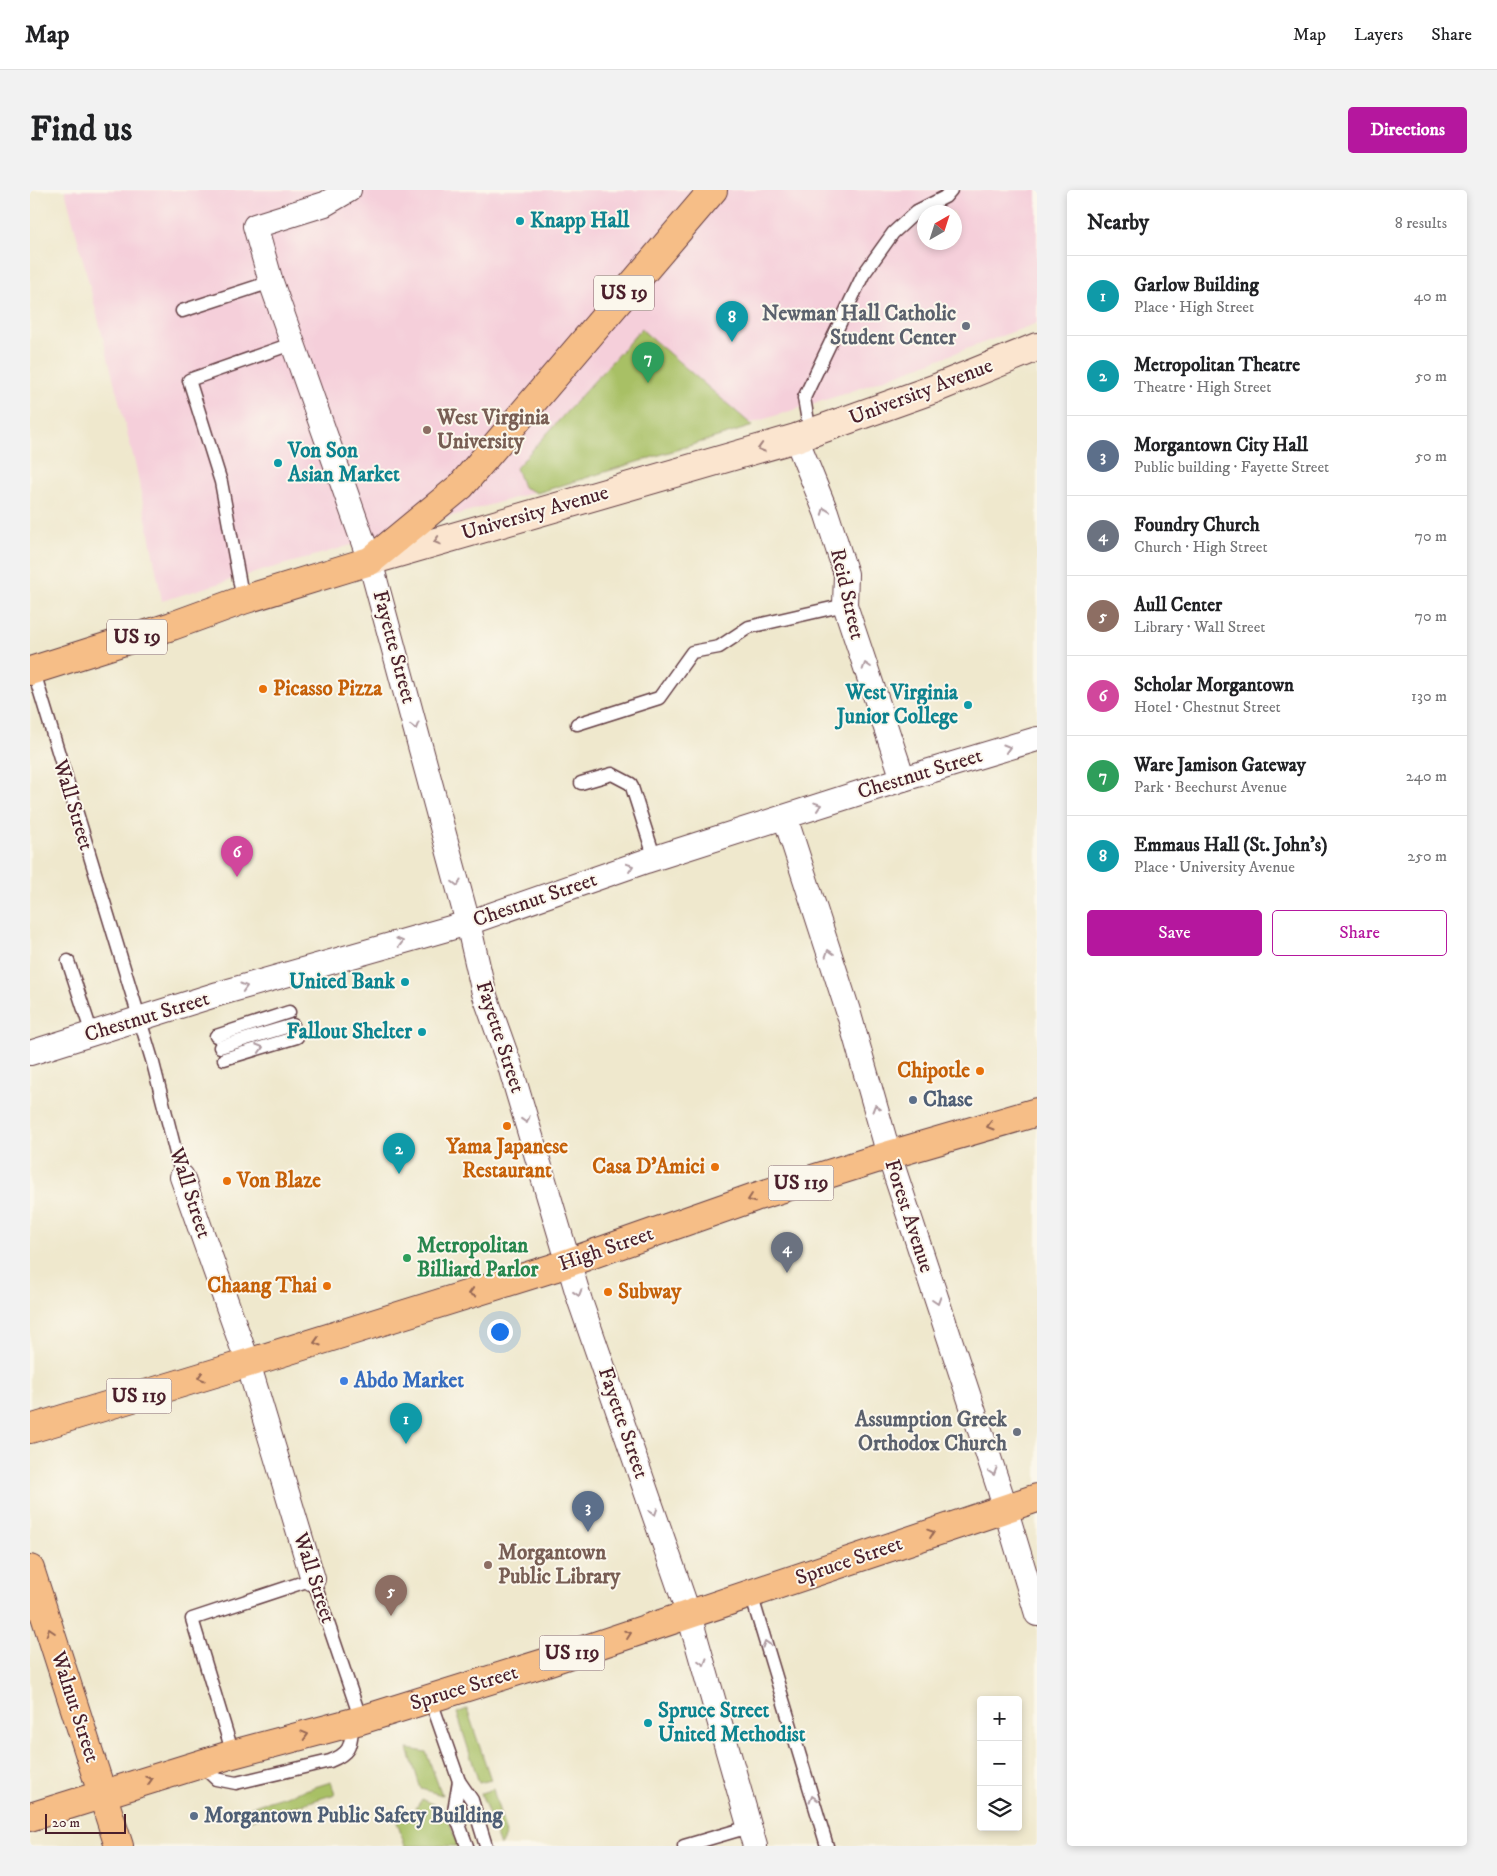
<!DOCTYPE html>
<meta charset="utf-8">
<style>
body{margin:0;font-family:"IM FELL DW Pica",serif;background:#f2f2f2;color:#202124}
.controls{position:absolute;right:15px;bottom:15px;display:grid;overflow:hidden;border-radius:5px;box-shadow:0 2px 8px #0003}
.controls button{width:45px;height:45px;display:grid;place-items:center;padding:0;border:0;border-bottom:1px solid #e0e0e0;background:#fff;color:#202124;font:25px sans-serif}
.compass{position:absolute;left:887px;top:15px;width:45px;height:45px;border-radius:50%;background:#fff;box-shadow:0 2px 8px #0003;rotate:39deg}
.scale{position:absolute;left:15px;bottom:12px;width:81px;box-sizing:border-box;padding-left:5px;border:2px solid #4a1f2b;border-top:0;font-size:14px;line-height:18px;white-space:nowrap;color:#4a1f2b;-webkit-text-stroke:4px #fbf7ec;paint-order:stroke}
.you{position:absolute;left:469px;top:1141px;width:18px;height:18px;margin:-12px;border:4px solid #fff;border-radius:50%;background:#1a73e8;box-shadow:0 0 0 8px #1a73e833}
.badge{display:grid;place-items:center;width:32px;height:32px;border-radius:50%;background:#b5179e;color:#fff;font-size:16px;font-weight:700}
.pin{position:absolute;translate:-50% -41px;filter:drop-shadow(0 1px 2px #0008)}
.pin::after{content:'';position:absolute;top:26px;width:18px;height:15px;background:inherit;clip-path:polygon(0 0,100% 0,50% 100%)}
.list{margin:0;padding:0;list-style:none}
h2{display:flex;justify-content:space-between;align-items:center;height:65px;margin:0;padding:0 20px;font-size:21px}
h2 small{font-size:16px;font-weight:400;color:#757577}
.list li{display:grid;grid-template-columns:32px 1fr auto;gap:15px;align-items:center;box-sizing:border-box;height:80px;padding:0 20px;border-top:1px solid #e0e0e0}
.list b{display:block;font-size:19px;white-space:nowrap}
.list p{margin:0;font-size:16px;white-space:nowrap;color:#757577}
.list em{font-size:16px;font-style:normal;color:#757577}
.actions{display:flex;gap:10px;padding:15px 20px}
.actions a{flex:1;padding:11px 0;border:1px solid #b5179e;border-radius:5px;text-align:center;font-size:18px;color:#b5179e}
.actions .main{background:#b5179e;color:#fff}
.icon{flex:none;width:28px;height:28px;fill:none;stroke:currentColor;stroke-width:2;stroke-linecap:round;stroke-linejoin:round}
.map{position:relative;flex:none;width:1007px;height:1656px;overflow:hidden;border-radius:5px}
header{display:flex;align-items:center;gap:30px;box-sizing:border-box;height:70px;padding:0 25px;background:#fff;border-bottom:1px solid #e0e0e0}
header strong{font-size:24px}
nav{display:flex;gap:28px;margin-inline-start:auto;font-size:18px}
.intro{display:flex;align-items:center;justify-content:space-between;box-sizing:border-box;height:120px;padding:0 30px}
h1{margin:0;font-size:35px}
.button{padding:12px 22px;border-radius:5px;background:#b5179e;color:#fff;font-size:18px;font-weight:700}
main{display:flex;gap:30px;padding:0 30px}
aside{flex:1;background:#fff;border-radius:5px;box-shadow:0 2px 8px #0003}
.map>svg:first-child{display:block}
</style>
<header>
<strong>Map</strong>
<nav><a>Map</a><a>Layers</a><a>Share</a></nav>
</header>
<div class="intro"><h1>Find us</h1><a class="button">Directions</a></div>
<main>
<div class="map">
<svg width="1007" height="1656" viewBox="0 0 1007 1656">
<rect width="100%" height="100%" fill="#fbf7ec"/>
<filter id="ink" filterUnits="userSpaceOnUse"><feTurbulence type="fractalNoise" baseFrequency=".02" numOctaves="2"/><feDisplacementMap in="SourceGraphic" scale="10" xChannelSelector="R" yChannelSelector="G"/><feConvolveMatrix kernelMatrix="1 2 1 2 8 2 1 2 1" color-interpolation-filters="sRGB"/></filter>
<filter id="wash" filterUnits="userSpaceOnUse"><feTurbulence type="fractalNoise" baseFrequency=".0096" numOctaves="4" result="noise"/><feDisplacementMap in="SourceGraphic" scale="20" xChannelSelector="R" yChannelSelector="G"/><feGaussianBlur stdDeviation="1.12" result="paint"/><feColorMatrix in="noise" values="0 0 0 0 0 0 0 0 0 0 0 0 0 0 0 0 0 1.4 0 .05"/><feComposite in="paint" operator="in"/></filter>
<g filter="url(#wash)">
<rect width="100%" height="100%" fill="#efe8cd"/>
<!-- built -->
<path fill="#f5cfda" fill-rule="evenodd" d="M35 0H1007V133L814 204 491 306 207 388 132 411 106 277ZM894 22H924V52H894Z"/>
<!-- green -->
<g fill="#a8c065" stroke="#797048">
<path d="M611 139 723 236 507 303 493 297 486 278Z"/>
<path d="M437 1519 461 1590 449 1593 427 1523Z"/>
<path d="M378 1559 396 1562 412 1605 391 1599Z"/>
<path d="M301 1592 305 1604 211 1633 207 1621Z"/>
<path d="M463 1599 476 1644 470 1656 451 1603Z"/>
<path d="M392 1609 415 1619 428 1656H375L367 1632 374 1616 377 1624 384 1625V1621Z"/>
</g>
</g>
<g filter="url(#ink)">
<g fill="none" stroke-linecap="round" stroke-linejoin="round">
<defs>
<g id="lane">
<path d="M152 121 241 92"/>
<path d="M780 243 774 208 833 85 863 43 887 21 915 7 921 0"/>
<path d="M213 410 191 292 159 190 264 153"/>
<path d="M3 479 123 873 152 987"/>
<path d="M547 534 629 508 662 462 689 457 719 437 815 415"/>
<path d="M551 593 582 584 601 594 625 669"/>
<path d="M38 771 62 844"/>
<path d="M186 846 259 822"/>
<path d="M190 857 263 835"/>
<path d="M194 869 267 847"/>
<path d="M721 1404 797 1656"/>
<path d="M400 1508 429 1591 442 1610 456 1656"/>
<path d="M203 1564 162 1429 283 1389 331 1530"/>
<path d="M170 1574 186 1589 206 1593 300 1571C323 1562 320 1554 323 1532"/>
<path d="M429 1591 424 1621 437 1656"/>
<path d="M654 1656 719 1637"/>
</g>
<g id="street">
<path d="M319 0 295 14 225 36 241 92 340 371 438 733 454 803 479 873 550 1111 659 1425 725 1656"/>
<path d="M766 248 796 322 816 384 815 415 873 589"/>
<path d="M755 627 818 821 859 965 970 1301 1007 1424"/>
<path d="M0 863 188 804 438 733 616 671 873 589 1007 549"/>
<path d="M152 987 218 1173 283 1389"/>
</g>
<path id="secondary" d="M340 371 766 248 904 199 1007 157"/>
<g id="primary">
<path d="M0 481 142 436 213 410 340 371 431 296 683 0"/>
<path d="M0 1239 218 1173 523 1078 725 1007 859 965 1007 922"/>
<path d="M0 1379 89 1656"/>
<path d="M0 1627 203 1564 331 1530 514 1473 1007 1308"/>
</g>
</defs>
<!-- lane casing -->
<use href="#lane" stroke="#633d43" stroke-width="15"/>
<!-- street casing -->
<use href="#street" stroke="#633d43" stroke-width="26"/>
<!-- secondary casing -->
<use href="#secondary" stroke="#633d43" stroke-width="30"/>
<!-- primary casing -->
<use href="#primary" stroke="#633d43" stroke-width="30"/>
<!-- lane -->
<use href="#lane" stroke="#fff" stroke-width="12"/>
<!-- street -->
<use href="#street" stroke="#fff" stroke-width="24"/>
<!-- secondary -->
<use href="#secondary" stroke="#fbe5cf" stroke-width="28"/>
<!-- primary -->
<use href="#primary" stroke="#f6be87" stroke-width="28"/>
</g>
<!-- one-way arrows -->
<defs><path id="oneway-chevron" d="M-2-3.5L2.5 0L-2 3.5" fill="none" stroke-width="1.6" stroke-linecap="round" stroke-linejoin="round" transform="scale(1.25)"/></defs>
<g stroke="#a2827d">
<use href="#oneway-chevron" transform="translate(731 258) rotate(164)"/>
<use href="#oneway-chevron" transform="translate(407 351) rotate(164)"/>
</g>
<g stroke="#ae9aa0">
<use href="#oneway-chevron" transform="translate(795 321) rotate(-110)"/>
<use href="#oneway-chevron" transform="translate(836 476) rotate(-108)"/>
<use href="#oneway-chevron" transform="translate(385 536) rotate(75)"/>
<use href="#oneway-chevron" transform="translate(977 558) rotate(-17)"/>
<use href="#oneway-chevron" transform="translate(788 616) rotate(-18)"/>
<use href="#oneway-chevron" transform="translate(600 677) rotate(-19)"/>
<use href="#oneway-chevron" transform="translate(427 693) rotate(75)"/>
<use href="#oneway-chevron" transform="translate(370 752) rotate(-16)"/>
<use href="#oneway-chevron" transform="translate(799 763) rotate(-108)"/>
<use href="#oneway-chevron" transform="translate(214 797) rotate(-16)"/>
<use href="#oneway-chevron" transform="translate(230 858) rotate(-17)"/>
<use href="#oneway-chevron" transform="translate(846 918) rotate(-106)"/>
<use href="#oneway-chevron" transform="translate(496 930) rotate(73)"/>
<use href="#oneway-chevron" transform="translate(548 1103) rotate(73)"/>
<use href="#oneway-chevron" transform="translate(907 1111) rotate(72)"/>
<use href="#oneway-chevron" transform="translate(963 1282) rotate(72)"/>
<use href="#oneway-chevron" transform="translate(624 1322) rotate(71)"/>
<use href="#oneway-chevron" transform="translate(736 1454) rotate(-107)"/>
<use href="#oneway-chevron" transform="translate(673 1472) rotate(74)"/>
<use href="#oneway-chevron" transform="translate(783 1609) rotate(-107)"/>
</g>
<g stroke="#976754">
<use href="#oneway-chevron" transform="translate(960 936) rotate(164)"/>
<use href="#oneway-chevron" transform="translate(721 1009) rotate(161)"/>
<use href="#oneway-chevron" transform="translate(442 1103) rotate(163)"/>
<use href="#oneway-chevron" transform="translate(287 1152) rotate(163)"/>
<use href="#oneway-chevron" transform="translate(171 1187) rotate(163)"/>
<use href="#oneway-chevron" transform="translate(901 1343) rotate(-19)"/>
<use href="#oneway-chevron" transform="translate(20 1442) rotate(-108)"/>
<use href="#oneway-chevron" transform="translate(598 1444) rotate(-19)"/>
<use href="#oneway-chevron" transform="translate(275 1545) rotate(-15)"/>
<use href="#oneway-chevron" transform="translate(119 1590) rotate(-17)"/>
</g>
</g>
<!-- markers -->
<g fill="#0f9aa8" stroke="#fbf7ec" stroke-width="2">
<circle cx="490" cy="31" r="5"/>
<circle cx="248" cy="273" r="5"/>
<circle cx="938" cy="515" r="5"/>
<circle cx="375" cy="792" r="5"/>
<circle cx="392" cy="842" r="5"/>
<circle cx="618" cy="1533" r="5"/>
</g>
<g fill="#6b7280" stroke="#fbf7ec" stroke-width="2">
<circle cx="936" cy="136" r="5"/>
<circle cx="987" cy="1242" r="5"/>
</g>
<g fill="#8d6e63" stroke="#fbf7ec" stroke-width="2">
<circle cx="397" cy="240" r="5"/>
<circle cx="458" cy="1375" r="5"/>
</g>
<g fill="#e8710a" stroke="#fbf7ec" stroke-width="2">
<circle cx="233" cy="499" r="5"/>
<circle cx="950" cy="881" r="5"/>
<circle cx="477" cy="936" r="5"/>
<circle cx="685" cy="977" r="5"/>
<circle cx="197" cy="991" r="5"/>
<circle cx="297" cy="1096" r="5"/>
<circle cx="578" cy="1102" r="5"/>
</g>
<g fill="#5c6f8a" stroke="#fbf7ec" stroke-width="2">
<circle cx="883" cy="910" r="5"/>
<circle cx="164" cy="1626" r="5"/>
</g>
<circle fill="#2e9e5b" stroke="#fbf7ec" stroke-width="2" cx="377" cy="1068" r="5"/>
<circle fill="#3f7fe0" stroke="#fbf7ec" stroke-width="2" cx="314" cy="1191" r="5"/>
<g text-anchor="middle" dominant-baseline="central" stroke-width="4" stroke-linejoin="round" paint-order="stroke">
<!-- shield labels -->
<g fill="#fbf7ec" stroke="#7f6065" stroke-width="1">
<rect x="564" y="85.5" width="60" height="35" rx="4"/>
<rect x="77" y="429.5" width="60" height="35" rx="4"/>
<rect x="738.5" y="975.5" width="65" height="35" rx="4"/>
<rect x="76.5" y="1188.5" width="65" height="35" rx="4"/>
<rect x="509.5" y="1445.5" width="65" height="35" rx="4"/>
</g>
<g font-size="20" font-weight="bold" fill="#4a1f2b">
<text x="594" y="103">US 19</text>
<text x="107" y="447">US 19</text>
<text x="771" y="993">US 119</text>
<text x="109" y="1206">US 119</text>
<text x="542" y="1463">US 119</text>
</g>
<!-- culture labels -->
<g font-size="21" font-weight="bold" fill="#0d838f" stroke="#fbf7ec" text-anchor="start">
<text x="500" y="31">Knapp Hall</text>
<text x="258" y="261">Von Son<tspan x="258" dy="24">Asian Market</tspan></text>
<text x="928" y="503" text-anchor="end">West Virginia<tspan x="928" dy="24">Junior College</tspan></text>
<text x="365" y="792" text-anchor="end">United Bank</text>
<text x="382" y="842" text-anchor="end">Fallout Shelter</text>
<text x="628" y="1521">Spruce Street<tspan x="628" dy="24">United Methodist</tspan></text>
</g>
<!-- worship labels -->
<g font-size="21" font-weight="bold" fill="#5b616d" stroke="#fbf7ec" text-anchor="end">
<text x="926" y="124">Newman Hall Catholic<tspan x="926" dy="24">Student Center</tspan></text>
<text x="977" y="1230">Assumption Greek<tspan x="977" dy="24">Orthodox Church</tspan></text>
</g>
<!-- street labels -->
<g font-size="21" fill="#4a1f2b" stroke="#fbf7ec">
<text transform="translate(891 202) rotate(-21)">University Avenue</text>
<text transform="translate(505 323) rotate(-16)">University Avenue</text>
<text transform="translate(817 404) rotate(77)">Reid Street</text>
<text transform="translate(364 457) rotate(75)">Fayette Street</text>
<text transform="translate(890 584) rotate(-17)">Chestnut Street</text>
<text transform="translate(43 615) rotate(73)">Wall Street</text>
<text transform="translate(505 710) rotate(-19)">Chestnut Street</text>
<text transform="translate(117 827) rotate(-17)">Chestnut Street</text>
<text transform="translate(470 847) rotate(72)">Fayette Street</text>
<text transform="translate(160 1003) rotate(72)">Wall Street</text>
<text transform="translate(879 1026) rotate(72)">Forest Avenue</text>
<text transform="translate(576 1059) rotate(-19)">High Street</text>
<text transform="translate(593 1233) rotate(71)">Fayette Street</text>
<text transform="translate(819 1371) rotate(-19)">Spruce Street</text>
<text transform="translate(284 1388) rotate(72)">Wall Street</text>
<text transform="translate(434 1498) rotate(-17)">Spruce Street</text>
<text transform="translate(45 1517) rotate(72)">Walnut Street</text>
</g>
<!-- education labels -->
<g font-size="21" font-weight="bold" fill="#785e54" stroke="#fbf7ec" text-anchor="start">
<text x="407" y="228">West Virginia<tspan x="407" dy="24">University</tspan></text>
<text x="468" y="1363">Morgantown<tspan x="468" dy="24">Public Library</tspan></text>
</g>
<!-- food labels -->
<g font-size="21" font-weight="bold" fill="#c56008" stroke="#fbf7ec" text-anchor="start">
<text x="243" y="499">Picasso Pizza</text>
<text x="940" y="881" text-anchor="end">Chipotle</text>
<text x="477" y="957" text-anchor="middle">Yama Japanese<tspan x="477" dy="24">Restaurant</tspan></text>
<text x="675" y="977" text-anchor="end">Casa D'Amici</text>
<text x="207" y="991">Von Blaze</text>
<text x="287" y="1096" text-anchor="end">Chaang Thai</text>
<text x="588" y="1102">Subway</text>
</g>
<!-- service labels -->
<g font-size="21" font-weight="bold" fill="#4e5e75" stroke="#fbf7ec" text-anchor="start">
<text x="893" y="910">Chase</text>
<text x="174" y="1626">Morgantown Public Safety Building</text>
</g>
<!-- leisure labels -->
<g font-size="21" font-weight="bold" fill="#27864d" stroke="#fbf7ec" text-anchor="start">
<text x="387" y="1056">Metropolitan<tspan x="387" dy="24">Billiard Parlor</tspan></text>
</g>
<!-- shop labels -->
<g font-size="21" font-weight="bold" fill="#366cbe" stroke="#fbf7ec" text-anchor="start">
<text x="324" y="1191">Abdo Market</text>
</g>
</g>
</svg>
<div class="controls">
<button>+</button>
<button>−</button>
<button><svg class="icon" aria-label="layers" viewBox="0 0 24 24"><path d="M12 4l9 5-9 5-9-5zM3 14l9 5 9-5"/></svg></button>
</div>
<svg class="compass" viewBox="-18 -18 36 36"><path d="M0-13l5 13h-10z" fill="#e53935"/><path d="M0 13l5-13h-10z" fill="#757577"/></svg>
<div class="scale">20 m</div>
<div class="you"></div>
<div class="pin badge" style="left:376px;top:1254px;background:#0f9aa8">1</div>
<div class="pin badge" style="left:369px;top:984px;background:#0f9aa8">2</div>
<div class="pin badge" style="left:558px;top:1342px;background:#5c6f8a">3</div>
<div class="pin badge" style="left:757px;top:1083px;background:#6b7280">4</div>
<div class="pin badge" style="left:361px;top:1426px;background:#8d6e63">5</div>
<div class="pin badge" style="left:207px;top:687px;background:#d1479c">6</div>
<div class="pin badge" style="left:618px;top:193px;background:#2e9e5b">7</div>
<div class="pin badge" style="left:702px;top:152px;background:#0f9aa8">8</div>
</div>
<aside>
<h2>Nearby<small>8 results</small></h2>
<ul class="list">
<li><span class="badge" style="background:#0f9aa8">1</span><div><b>Garlow Building</b><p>Place · High Street</p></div><em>40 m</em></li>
<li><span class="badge" style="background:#0f9aa8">2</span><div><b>Metropolitan Theatre</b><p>Theatre · High Street</p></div><em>50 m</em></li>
<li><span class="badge" style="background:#5c6f8a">3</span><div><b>Morgantown City Hall</b><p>Public building · Fayette Street</p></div><em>50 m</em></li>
<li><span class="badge" style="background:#6b7280">4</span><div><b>Foundry Church</b><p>Church · High Street</p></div><em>70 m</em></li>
<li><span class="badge" style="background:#8d6e63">5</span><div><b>Aull Center</b><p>Library · Wall Street</p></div><em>70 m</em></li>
<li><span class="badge" style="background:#d1479c">6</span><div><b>Scholar Morgantown</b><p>Hotel · Chestnut Street</p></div><em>130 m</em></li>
<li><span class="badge" style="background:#2e9e5b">7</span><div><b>Ware Jamison Gateway</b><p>Park · Beechurst Avenue</p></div><em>240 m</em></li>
<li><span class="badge" style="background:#0f9aa8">8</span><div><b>Emmaus Hall (St. John's)</b><p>Place · University Avenue</p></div><em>250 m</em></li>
</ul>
<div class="actions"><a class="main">Save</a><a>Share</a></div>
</aside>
</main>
